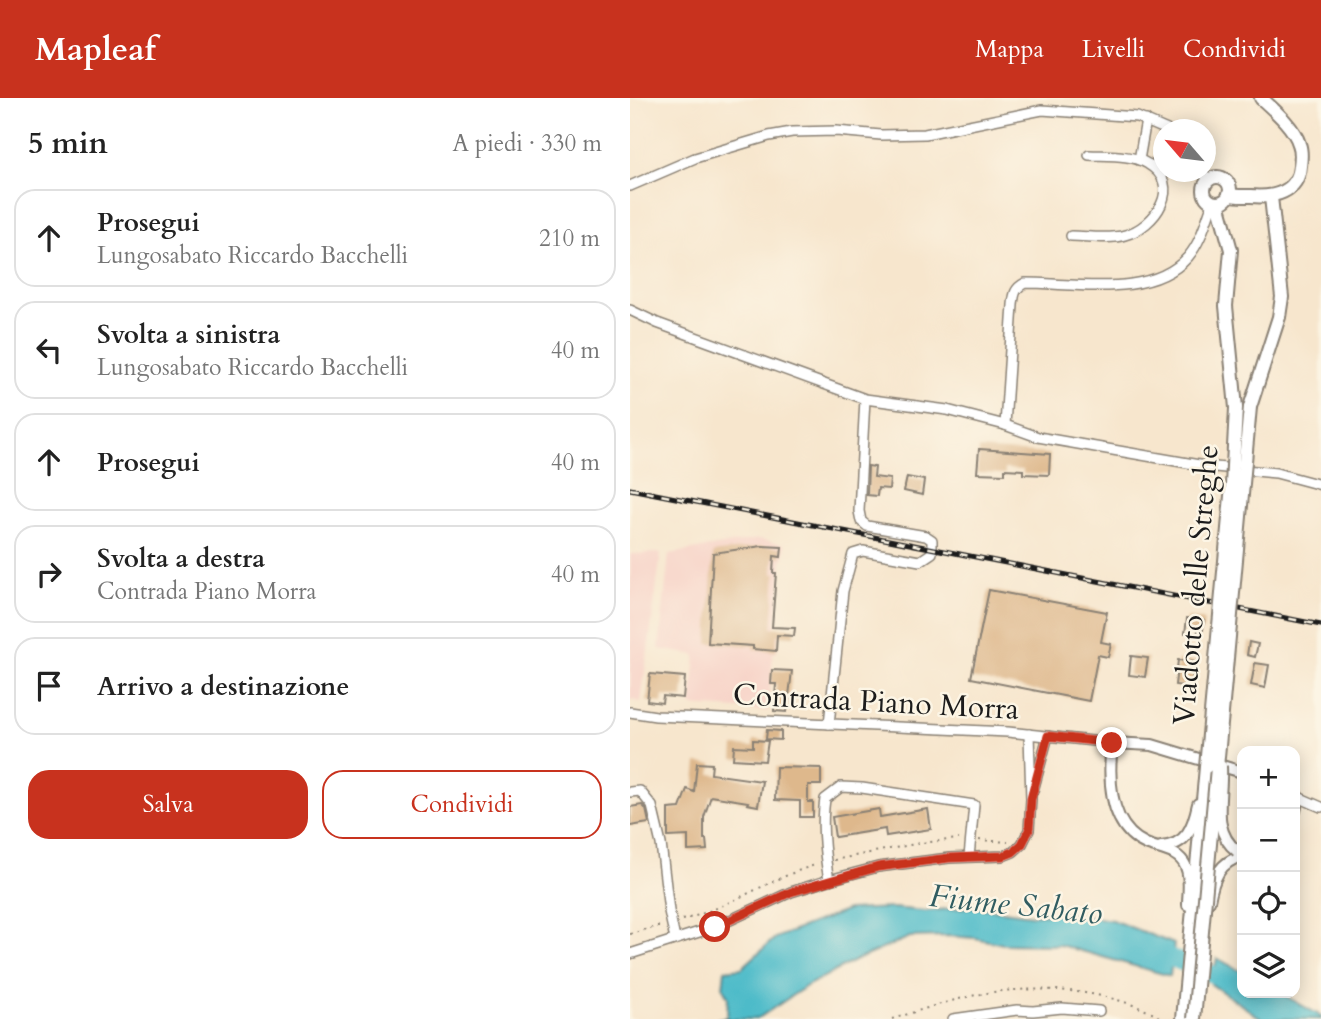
<!DOCTYPE html>
<html lang="it">
<meta charset="utf-8">
<style>
body{margin:0;font-family:Cardo,serif;background:#f2f2f2;color:#222}
.controls{position:absolute;right:21px;bottom:21px;display:grid;overflow:hidden;border-radius:14px;box-shadow:0 4px 18px #0003}
.controls button{width:63px;height:63px;display:grid;place-items:center;padding:0;border:0;border-bottom:2px solid #e0e0e0;background:#fff;color:#222;font:35px sans-serif}
.compass{position:absolute;left:523px;top:21px;width:63px;height:63px;border-radius:50%;background:#fff;box-shadow:0 4px 18px #0003;rotate:298deg}
.stop{position:absolute;width:21px;height:21px;margin:-16px;border:5px solid #c8321e;border-radius:50%;background:#fff}
.stop.end{background:#c8321e;border-color:#fff;box-shadow:0 2px 7px #0008}
.list{margin:0;padding:0;list-style:none}
h2{display:flex;justify-content:space-between;align-items:center;height:91px;margin:0;padding:0 28px;font-size:30px}
h2 small{font-size:23px;font-weight:400;color:#767676}
.list li{display:grid;grid-template-columns:46px 1fr auto;gap:21px;align-items:center;box-sizing:border-box;height:98px;margin:0 14px 14px;padding:0 14px;border:2px solid #e0e0e0;border-radius:21px}
.list b{display:block;font-size:26px;white-space:nowrap}
.list p{margin:0;font-size:23px;white-space:nowrap;color:#767676}
.list em{font-size:23px;font-style:normal;color:#767676}
.actions{display:flex;gap:14px;padding:21px 28px}
.actions a{flex:1;padding:16px 0;border:2px solid #c8321e;border-radius:21px;text-align:center;font-size:24px;color:#c8321e}
.actions .main{background:#c8321e;color:#fff}
.icon{flex:none;width:38px;height:38px;fill:none;stroke:currentColor;stroke-width:2;stroke-linecap:round;stroke-linejoin:round}
.map{position:relative;flex:none;width:691px;height:921px;overflow:hidden}
header{display:flex;align-items:center;gap:42px;box-sizing:border-box;height:98px;padding:0 35px;background:#c8321e;color:#fff}
header strong{font-size:33px}
nav{display:flex;gap:38px;margin-inline-start:auto;font-size:24px}
main{display:flex}
aside{flex:1;background:#fff}
.map>svg:first-child{display:block}
</style>
<header>
<strong>Mapleaf</strong>
<nav><a>Mappa</a><a>Livelli</a><a>Condividi</a></nav>
</header>
<main>
<aside>
<h2>5 min<small>A piedi · 330 m</small></h2>
<ul class="list">
<li><svg class="icon" aria-label="ahead" viewBox="0 0 24 24"><path d="M12 20V5M6 11l6-6 6 6"/></svg><div><b>Prosegui</b><p>Lungosabato Riccardo Bacchelli</p></div><em>210 m</em></li>
<li><svg class="icon" aria-label="left" viewBox="0 0 24 24"><path d="M17 20v-9H6M10 6l-5 5 5 5"/></svg><div><b>Svolta a sinistra</b><p>Lungosabato Riccardo Bacchelli</p></div><em>40 m</em></li>
<li><svg class="icon" aria-label="ahead" viewBox="0 0 24 24"><path d="M12 20V5M6 11l6-6 6 6"/></svg><div><b>Prosegui</b></div><em>40 m</em></li>
<li><svg class="icon" aria-label="right" viewBox="0 0 24 24"><path d="M7 20v-9h11M14 6l5 5-5 5"/></svg><div><b>Svolta a destra</b><p>Contrada Piano Morra</p></div><em>40 m</em></li>
<li><svg class="icon" aria-label="arrive" viewBox="0 0 24 24"><path d="M6 21V4h12l-3 4 3 4H6"/></svg><div><b>Arrivo a destinazione</b></div></li>
</ul>
<div class="actions"><a class="main">Salva</a><a>Condividi</a></div>
</aside>
<div class="map">
<svg width="691" height="921" viewBox="0 0 691 921">
<rect width="100%" height="100%" fill="#fcf5e5"/>
<filter id="ink" filterUnits="userSpaceOnUse"><feTurbulence type="fractalNoise" baseFrequency=".0143" numOctaves="2"/><feDisplacementMap in="SourceGraphic" scale="14" xChannelSelector="R" yChannelSelector="G"/><feConvolveMatrix kernelMatrix="1 2 1 2 8 2 1 2 1" color-interpolation-filters="sRGB"/></filter>
<filter id="wash" filterUnits="userSpaceOnUse"><feTurbulence type="fractalNoise" baseFrequency=".00686" numOctaves="4" result="noise"/><feDisplacementMap in="SourceGraphic" scale="28" xChannelSelector="R" yChannelSelector="G"/><feGaussianBlur stdDeviation="1.57" result="paint"/><feColorMatrix in="noise" values="0 0 0 0 0 0 0 0 0 0 0 0 0 0 0 0 0 1.4 0 .05"/><feComposite in="paint" operator="in"/></filter>
<g filter="url(#wash)">
<rect width="100%" height="100%" fill="#f7e6cd"/>
<!-- built -->
<g fill="#f7d1c6">
<path d="M129 441 155 446 154 461 152 462 145 534 149 535 147 554 143 555 138 613 61 608 66 557 29 551 39 456Z"/>
<path d="M31 455 11 604 0 601V456Z"/>
</g>
<!-- water -->
<g fill="#4ebbc9" stroke="#356c72" stroke-width="2">
<path d="M343 809 403 817 435 815 482 822 544 846 540 878 430 847 373 846 345 840 318 838 280 839 226 862 178 887 127 921H87L97 919 98 899 93 890 95 872 112 870 145 840 218 812 263 810 295 813Z"/>
<path d="M587 860 612 874V895H650L691 918V921H632L581 886Z"/>
</g>
<g fill="none" stroke-linecap="round" stroke-linejoin="round">
<!-- river -->
<path stroke="#4ebbc9" stroke-width="18" d="M521 852 612 888"/>
</g>
<g id="blocks">
<!-- building -->
<g fill="#deb88c">
<path d="M349 351 420 356 419 377 393 376V372L375 371V376L347 375Z"/>
<path d="M238 368 245 369 244 379 260 381 259 391 248 390 247 398 237 397Z"/>
<path d="M277 379 294 382 292 397 274 393Z"/>
<path d="M132 448 152 449 151 459 144 458 143 475H146L142 529 165 530 164 538 147 537 146 553 123 551V548L78 545 83 455Z"/>
<path d="M359 492 477 514 471 544 481 546 478 559 468 557 459 603 341 580Z"/>
<path d="M557 520 574 522 573 532H568L567 537 555 535Z"/>
<path d="M619 544 628 546 625 559 617 557Z"/>
<path d="M501 558 518 560 515 579 499 577Z"/>
<path d="M548 562 565 564 561 589 545 587Z"/>
<path d="M625 565 639 567 635 590 621 587Z"/>
<path d="M142 572 162 573 157 614 144 613 146 586H141Z"/>
<path d="M20 576 55 579 53 600 33 598 32 605 17 603Z"/>
<path d="M137 632 151 633V642L136 641Z"/>
<path d="M123 642 138 643 135 663 103 661 104 648 123 649Z"/>
<path d="M67 665 82 666 81 676 132 683 128 708 117 706 118 704 81 698 74 719V741H76L77 752 58 753V738L38 739V711L50 710 57 691 64 694Z"/>
<path d="M146 669 191 670V687H178V704H183V719H170V703L145 702Z"/>
<path d="M12 707 16 711 19 725 0 728V709Z"/>
<path d="M249 711 250 719 298 711 301 731 256 738 255 731 205 739 202 719Z"/>
</g>
</g>
</g>
<g filter="url(#ink)">
<use href="#blocks" fill-opacity="0" stroke="#8a8174" stroke-width="2"/>
<g fill="none" stroke-linecap="round" stroke-linejoin="round">
<defs>
<g id="minor">
<path d="M509 62 516 22"/>
<path d="M571 74 581 82"/>
<path d="M0 88 65 60 139 38 162 34 206 33 251 37 295 36 412 12 507 19 537 32"/>
<path d="M441 138C458 138 479 142 495 137 525 129 554 87 518 66 502 56 477 58 459 57"/>
<path d="M0 212 27 225 235 301 317 312 375 327 408 339 575 368 646 375 691 387"/>
<path d="M375 327 383 207C384 196 385 190 395 185 446 185 521 201 558 159 571 144 576 123 583 104"/>
<path d="M0 614 26 618 378 634 482 645"/>
<path d="M199 626 213 493 223 456 233 453 290 463 302 455V442L296 438 237 428 231 423 229 413 235 301"/>
<path d="M403 693 418 638"/>
<path d="M0 694 10 693 22 708 31 746 39 813 45 841"/>
<path d="M668 699 691 709"/>
<path d="M199 782C194 755 191 728 195 701L211 689 232 690 344 707 339 759"/>
<path d="M0 856 85 829 161 794 199 782 248 769 319 760 373 758 383 754 392 746 399 732 401 701 399 636"/>
<path d="M323 921 387 912 403 913 432 910 469 913"/>
</g>
<g id="tertiary">
<path d="M665 698 668 699 665 713"/>
<path d="M531 749C557 747 563 729 568 706"/>
<path d="M579 803C583 781 589 764 612 758"/>
<path d="M558 807C558 795 561 780 556 769 549 752 530 752 516 746 478 729 478 680 482 645L522 647 612 674"/>
</g>
<g id="secondary">
<circle cx="587" cy="92" r="13"/>
<path d="M599 96C606 99 613 98 621 98 643 100 668 95 670 68 671 61 672 53 669 46 664 29 644 12 631 0"/>
<path d="M588 105 601 152 596 208 606 310"/>
<path d="M620 309 649 219 652 199 641 99"/>
<path d="M553 921 576 669"/>
</g>
</defs>
<!-- minor casing -->
<use href="#minor" stroke="#8a8174" stroke-width="12"/>
<!-- tertiary casing -->
<use href="#tertiary" stroke="#8a8174" stroke-width="14"/>
<!-- secondary casing -->
<use href="#secondary" stroke="#8a8174" stroke-width="16"/>
<!-- path -->
<g stroke="#8a8174" stroke-width="2" stroke-dasharray="2 5" stroke-linecap="butt">
<path d="M349 742 378 744"/>
<path d="M204 762 290 745 329 741"/>
<path d="M52 822C98 810 139 781 185 767"/>
<path d="M0 836 33 827"/>
<path d="M262 921C298 910 334 897 372 893 425 888 487 894 533 921"/>
</g>
<!-- minor -->
<use href="#minor" stroke="#fff" stroke-width="9"/>
<!-- tertiary -->
<use href="#tertiary" stroke="#fff" stroke-width="10"/>
<!-- secondary -->
<use href="#secondary" stroke="#fff" stroke-width="12"/>
<defs>
<path id="rail" d="M0 391 691 527"/>
</defs>
<!-- rail casing -->
<use href="#rail" stroke="#1c1c1c" stroke-width="5"/>
<!-- rail -->
<use href="#rail" stroke="#fcf5e5" stroke-width="2.5" stroke-dasharray="8" stroke-linecap="butt"/>
<defs>
<path id="tertiary-bridge" d="M591 668C593 699 580 732 607 753"/>
<g id="secondary-bridge">
<path d="M576 669 602 387 606 310"/>
<path d="M564 921 620 309"/>
</g>
</defs>
<!-- tertiary-bridge casing -->
<use href="#tertiary-bridge" stroke="#8a8174" stroke-width="14" stroke-linecap="butt"/>
<!-- secondary-bridge casing -->
<use href="#secondary-bridge" stroke="#8a8174" stroke-width="16" stroke-linecap="butt"/>
<!-- tertiary-bridge -->
<use href="#tertiary-bridge" stroke="#fff" stroke-width="10"/>
<!-- secondary-bridge -->
<use href="#secondary-bridge" stroke="#fff" stroke-width="12"/>
</g>
</g>
<g fill="none" stroke-linecap="round" stroke-linejoin="round" filter="url(#ink)">
<!-- route -->
<path stroke="#c8321e" stroke-width="9" d="M85 829 161 794 248 769 319 760 373 758 383 754 392 746 399 732 401 701 418 638 482 645"/>
</g>
<g text-anchor="middle" dominant-baseline="central" stroke-width="5" stroke-linejoin="round" paint-order="stroke">
<!-- street labels -->
<g font-size="30" fill="#1c1c1c" stroke="#fcf5e5">
<text transform="translate(566 487) rotate(-85)">Viadotto delle Streghe</text>
<text transform="translate(246 604) rotate(3)">Contrada Piano Morra</text>
</g>
<!-- water labels -->
<g font-size="32" font-style="italic" fill="#305c61" stroke="#fcf5e5">
<text transform="translate(386 807) rotate(6)">Fiume Sabato</text>
</g>
</g>
</svg>
<div class="controls">
<button>+</button>
<button>−</button>
<button><svg class="icon" aria-label="locate" viewBox="0 0 24 24"><circle cx="12" cy="12" r="6"/><path d="M12 2v4M12 18v4M2 12h4M18 12h4"/></svg></button>
<button><svg class="icon" aria-label="layers" viewBox="0 0 24 24"><path d="M12 4l9 5-9 5-9-5zM3 14l9 5 9-5"/></svg></button>
</div>
<svg class="compass" viewBox="-18 -18 36 36"><path d="M0-13l5 13h-10z" fill="#e53935"/><path d="M0 13l5-13h-10z" fill="#767676"/></svg>
<div class="stop" style="left:85px;top:829px"></div>
<div class="stop end" style="left:482px;top:645px"></div>
</div>
</main>
